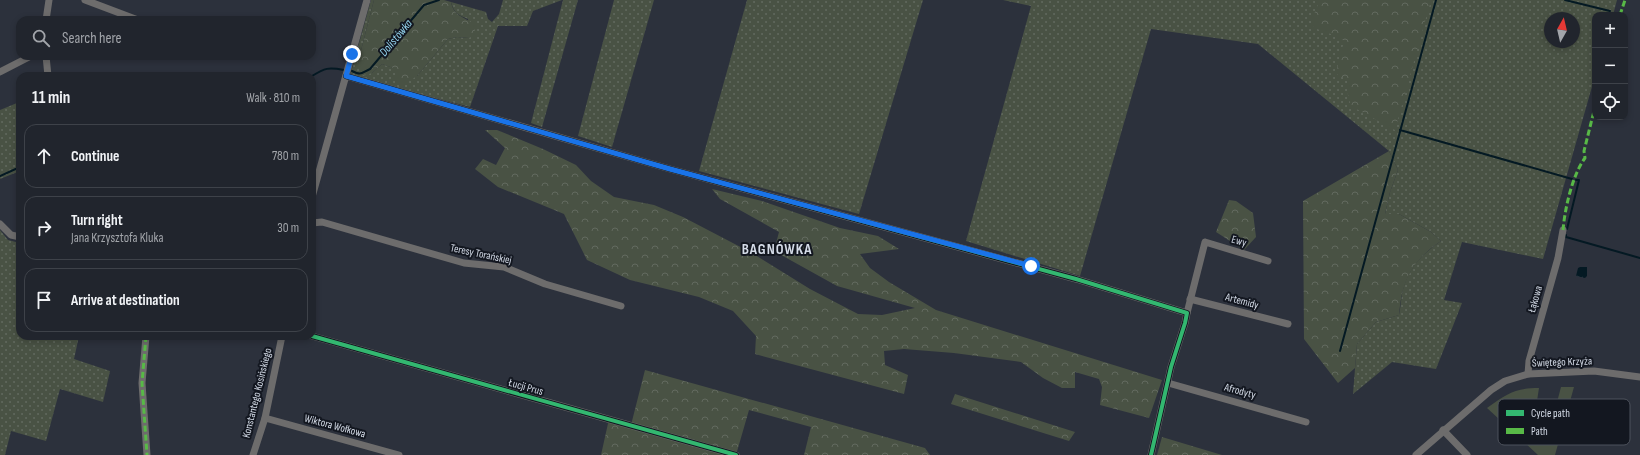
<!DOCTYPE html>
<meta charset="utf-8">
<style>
body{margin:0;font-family:"Sofia Sans Condensed",sans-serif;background:#2d3139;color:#f1f3f6}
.controls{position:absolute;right:12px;top:12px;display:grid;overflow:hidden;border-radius:8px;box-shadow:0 2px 6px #0003}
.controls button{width:36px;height:36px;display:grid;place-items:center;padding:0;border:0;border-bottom:1px solid #3e4249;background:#21252d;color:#f1f3f6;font:20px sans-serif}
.compass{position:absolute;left:1544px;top:12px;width:36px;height:36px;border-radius:50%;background:#21252d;box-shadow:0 2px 6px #0003;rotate:8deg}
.stop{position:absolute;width:12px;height:12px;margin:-9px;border:3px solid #1a73e8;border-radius:50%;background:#fff}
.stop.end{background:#1a73e8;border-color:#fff;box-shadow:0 1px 4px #0008}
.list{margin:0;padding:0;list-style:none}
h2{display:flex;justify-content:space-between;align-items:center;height:52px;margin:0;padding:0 16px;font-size:17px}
h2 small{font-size:13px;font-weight:400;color:#a2a5aa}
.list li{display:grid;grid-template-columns:26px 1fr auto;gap:12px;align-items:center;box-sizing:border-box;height:64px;margin:0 8px 8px;padding:0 8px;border:1px solid #3e4249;border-radius:12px}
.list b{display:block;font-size:15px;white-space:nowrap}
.list p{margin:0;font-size:13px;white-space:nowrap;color:#a2a5aa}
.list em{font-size:13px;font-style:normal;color:#a2a5aa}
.icon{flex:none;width:22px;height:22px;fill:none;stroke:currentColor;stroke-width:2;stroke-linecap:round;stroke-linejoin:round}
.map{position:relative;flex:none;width:1640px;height:455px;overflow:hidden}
.search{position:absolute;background:#21252d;box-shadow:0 2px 6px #0003;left:16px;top:16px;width:300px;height:44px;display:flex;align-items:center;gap:10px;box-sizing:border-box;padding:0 14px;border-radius:12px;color:#a2a5aa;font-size:15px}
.panel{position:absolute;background:#21252d;box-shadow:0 2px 6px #0003;left:16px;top:72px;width:300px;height:268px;border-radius:12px}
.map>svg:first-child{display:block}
</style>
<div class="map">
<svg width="1640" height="455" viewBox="0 0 1640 455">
<defs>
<pattern id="grass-dots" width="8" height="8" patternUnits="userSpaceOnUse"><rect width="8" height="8" fill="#495244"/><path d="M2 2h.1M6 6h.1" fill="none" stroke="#626a5f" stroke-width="1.8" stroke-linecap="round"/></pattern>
<pattern id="forest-crowns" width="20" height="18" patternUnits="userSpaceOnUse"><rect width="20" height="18" fill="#495244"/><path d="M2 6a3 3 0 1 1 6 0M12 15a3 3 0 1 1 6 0" fill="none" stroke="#626a5f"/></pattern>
<pattern id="water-ripples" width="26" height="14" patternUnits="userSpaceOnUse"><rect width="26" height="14" fill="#041923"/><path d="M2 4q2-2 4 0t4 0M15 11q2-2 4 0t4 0" fill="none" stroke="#283a43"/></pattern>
</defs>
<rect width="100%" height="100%" fill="#2c313c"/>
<!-- grass -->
<g fill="url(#grass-dots)" fill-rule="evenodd">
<path d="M371 0H374L358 62 372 73 382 64 417 76 448 39 457 37 469 38 468 19C458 15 454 13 451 2L486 12 488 19 492 22 499 14 503 0H562L533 11 527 26H498L470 107 350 76Z"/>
<path d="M563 0H578L542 127 531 123Z"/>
<path d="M614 0H654L612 147 578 136Z"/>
<path d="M747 0H923L859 214 699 171Z"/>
<path d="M1003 0H1617L1613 15H1595V76L1543 259 1462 242 1444 300 1462 303 1436 369 1392 362 1353 394 1357 344 1376 322 1399 315C1401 306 1401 295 1404 286 1410 266 1424 253 1441 241L1431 232 1399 214H1385L1390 192 1398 170 1389 151 1258 44 1151 29 1080 276 966 241 1031 6ZM1550 18H1574V42H1550Z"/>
<path d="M17 103 20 110V171L0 179V110Z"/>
<path d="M0 230 8 240 20 243V336H79L74 359 110 371 103 402 60 389 46 441 11 431 5 455H0Z"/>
</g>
<!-- forest -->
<g fill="url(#forest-crowns)">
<path d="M374 0H444L451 2C454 17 464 16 475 25V35L469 38 457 37 448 39 417 76 400 87 393 68 382 64 372 73 360 77 358 62Z"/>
<path d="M1320 0H1431L1395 130 1351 106 1347 91 1348 79 1339 76 1336 73 1344 41C1335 33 1322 33 1312 26V19Z"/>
<path d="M485 130H497L543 149 576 165 591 181 614 197 654 205 683 217 752 253 810 289 858 314 882 315 915 308 837 286 774 251 779 232 720 199 712 189 762 201 840 228 878 236 899 249 860 254 870 268 889 282 936 310 1162 380 1149 418 1100 405 1102 387 1099 379 1075 372V388H1062L1043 378 1021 362 954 353 904 349 884 351 885 365 908 375 904 394 755 354 756 336 733 311 699 297 630 280 587 260 564 214 498 187 475 169 483 159 496 165 505 148Z"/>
<path d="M1389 151 1398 170 1390 192 1385 214H1399L1431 232 1441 241C1424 252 1410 267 1404 287 1401 295 1400 306 1399 315L1376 322 1357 344 1355 368 1338 383 1304 339 1303 201Z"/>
<path d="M1229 200 1236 201 1253 213 1256 237 1244 250 1216 232Z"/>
<path d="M645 370 925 448 930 455H804L811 427 749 410 736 455H601L609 419 631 425Z"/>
<path d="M955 394 1075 432 1069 441 951 404Z"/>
<path d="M1162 437 1222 455H1157Z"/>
</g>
<!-- park -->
<path fill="#495244" d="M1561 387H1574L1555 455H1538L1487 408C1507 394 1514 388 1539 388L1537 401 1556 406Z"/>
<!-- water -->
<path fill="url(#water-ripples)" d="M1580 267H1587V276L1585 278 1576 276 1578 268Z"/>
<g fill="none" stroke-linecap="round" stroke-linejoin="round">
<!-- stream -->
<g stroke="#041923" stroke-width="2">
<path d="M1565 0 1610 11"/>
<path d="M352 71C362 76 361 73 370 69L424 5 439 0"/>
<path d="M312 76C325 68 328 67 344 70"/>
<path d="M1400 130 1572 179"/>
<path d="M0 176 20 167"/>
<path d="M1567 229 1579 180H1576"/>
<path d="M1566 235V237L1640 258"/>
<path d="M1340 351 1436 0"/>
</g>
<!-- minor -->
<g stroke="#6d6c6c" stroke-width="7">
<path d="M85 0 138 20"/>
<path d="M46 20 49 0"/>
<path d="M46 56 48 76"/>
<path d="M0 72 31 56"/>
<path d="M346 76 670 169 1076 279 1187 313 1185 323 1171 367 1151 455"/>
<path d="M312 197 367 0"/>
<path d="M312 223 322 222 464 263 504 267 545 284 621 306"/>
<path d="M0 224 11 235 20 237"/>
<path d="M1190 299 1288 324"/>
<path d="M1187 313 1205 242 1268 261"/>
<path d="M146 336 142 383 147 455"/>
<path d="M312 336 736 455"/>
<path d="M1528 374 1529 361 1558 258 1563 230"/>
<path d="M1168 383 1306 422"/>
<path d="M265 418 399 455"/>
<path d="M1443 430 1467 455"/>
<path d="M253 455 265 418 282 336"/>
<path d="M1416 455 1491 390 1505 381 1528 374 1594 371 1640 377"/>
</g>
<!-- quiet -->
<g stroke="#58b947" stroke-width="3" stroke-dasharray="6 3" stroke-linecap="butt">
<path d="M1620 15 1625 0"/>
<path d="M1563 230C1565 208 1572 176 1585 158L1584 151 1595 107"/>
<path d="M146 336 142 383 147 455"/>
</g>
<defs>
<g id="cycleway">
<path d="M346 76 670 169 1076 279 1187 313 1185 323 1171 367 1151 455"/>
<path d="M312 336 736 455"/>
</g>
</defs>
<!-- cycleway casing -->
<use href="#cycleway" stroke="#131720" stroke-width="6"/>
<!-- cycleway -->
<use href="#cycleway" stroke="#33b770" stroke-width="4"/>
</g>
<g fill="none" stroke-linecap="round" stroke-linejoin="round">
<!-- route -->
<path stroke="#1a73e8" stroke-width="5" d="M352 54 346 76 670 169 1031 266"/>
</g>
<g text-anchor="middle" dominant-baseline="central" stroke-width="4" stroke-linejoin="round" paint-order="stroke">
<!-- street labels -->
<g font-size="11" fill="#d4dbe7" stroke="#131720">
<text transform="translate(1239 241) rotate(16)">Ewy</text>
<text transform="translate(481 254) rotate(12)">Teresy Torańskiej</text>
<text transform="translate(1535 299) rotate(-74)">Łąkowa</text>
<text transform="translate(1242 301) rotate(15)">Artemidy</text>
<text transform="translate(1562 362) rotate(-2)">Świętego Krzyża</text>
<text transform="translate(526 387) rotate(16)">Łucji Prus</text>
<text transform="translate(1240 391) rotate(15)">Afrodyty</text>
<text transform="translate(257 393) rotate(-76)">Konstantego Kosińskiego</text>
<text transform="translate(335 426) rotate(15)">Wiktora Wołkowa</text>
</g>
<!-- water labels -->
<g font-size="12" font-style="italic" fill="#98d9f4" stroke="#131720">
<text transform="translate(396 38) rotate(-50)">Dolistówka</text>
</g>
<!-- district labels -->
<g font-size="15" font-weight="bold" letter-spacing="1" fill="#d4dbe7" stroke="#131720">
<text x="777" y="249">BAGNÓWKA</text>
</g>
</g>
<!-- legend -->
<rect x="1498" y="399" width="132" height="46" rx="6" fill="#131720" stroke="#4d525c" stroke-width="1"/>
<rect x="1506" y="410" width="18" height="6" fill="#33b770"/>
<rect x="1506" y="428" width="18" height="6" fill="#58b947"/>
<g font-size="11" fill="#d4dbe7">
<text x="1531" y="417">Cycle path</text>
<text x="1531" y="435">Path</text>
</g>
</svg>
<div class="controls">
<button>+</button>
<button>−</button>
<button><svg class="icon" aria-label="locate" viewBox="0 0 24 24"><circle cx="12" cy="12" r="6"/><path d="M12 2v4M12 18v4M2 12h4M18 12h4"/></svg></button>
</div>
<svg class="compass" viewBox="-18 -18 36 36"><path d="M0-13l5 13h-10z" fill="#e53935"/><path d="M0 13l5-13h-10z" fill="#a2a5aa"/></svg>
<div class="stop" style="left:1031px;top:266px"></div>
<div class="stop end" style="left:352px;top:54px"></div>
<div class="search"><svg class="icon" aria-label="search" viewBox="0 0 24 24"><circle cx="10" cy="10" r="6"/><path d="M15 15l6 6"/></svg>Search here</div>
<section class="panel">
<h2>11 min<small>Walk · 810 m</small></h2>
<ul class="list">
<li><svg class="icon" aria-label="ahead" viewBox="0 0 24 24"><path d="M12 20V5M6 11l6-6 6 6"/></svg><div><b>Continue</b></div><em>780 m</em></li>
<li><svg class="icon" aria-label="right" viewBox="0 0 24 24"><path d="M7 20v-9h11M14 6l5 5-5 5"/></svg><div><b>Turn right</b><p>Jana Krzysztofa Kluka</p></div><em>30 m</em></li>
<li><svg class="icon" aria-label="arrive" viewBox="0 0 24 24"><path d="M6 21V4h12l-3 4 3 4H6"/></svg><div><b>Arrive at destination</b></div></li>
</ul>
</section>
</div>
